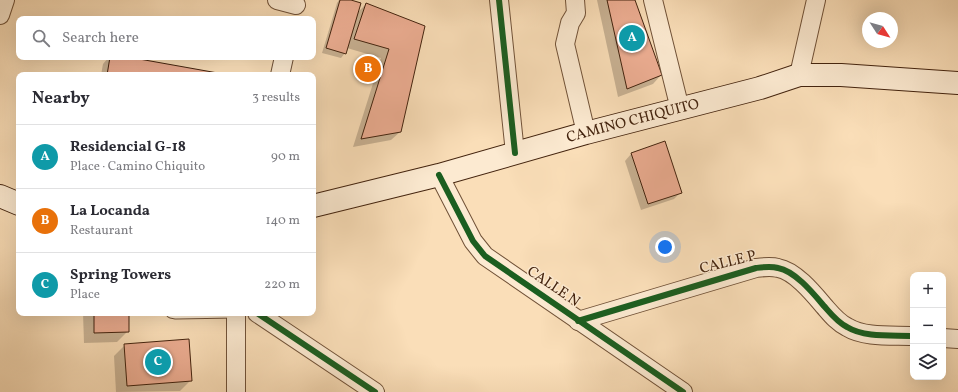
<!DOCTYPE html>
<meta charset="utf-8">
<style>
body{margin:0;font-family:Vollkorn,serif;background:#f2f2f3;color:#2b2b33}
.controls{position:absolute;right:12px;bottom:12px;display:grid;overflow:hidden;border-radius:8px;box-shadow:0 4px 16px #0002}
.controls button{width:36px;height:36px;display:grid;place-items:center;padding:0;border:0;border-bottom:1px solid #e1e1e2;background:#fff;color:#2b2b33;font:20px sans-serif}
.compass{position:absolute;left:862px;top:12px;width:36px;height:36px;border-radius:50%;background:#fff;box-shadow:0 4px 16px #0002;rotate:126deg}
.you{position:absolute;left:665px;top:247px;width:14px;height:14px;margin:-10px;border:3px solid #fff;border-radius:50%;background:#1a73e8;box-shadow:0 0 0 6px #1a73e833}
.badge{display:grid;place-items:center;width:26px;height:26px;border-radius:50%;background:#db2777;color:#fff;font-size:13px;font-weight:700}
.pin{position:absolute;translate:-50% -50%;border:2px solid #fff;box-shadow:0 1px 4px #0006}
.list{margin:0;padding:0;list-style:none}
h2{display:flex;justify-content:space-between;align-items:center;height:52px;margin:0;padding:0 16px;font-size:17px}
h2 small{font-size:13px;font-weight:400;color:#7c7c81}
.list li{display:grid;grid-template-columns:26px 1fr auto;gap:12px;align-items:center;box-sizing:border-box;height:64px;padding:0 16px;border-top:1px solid #e1e1e2}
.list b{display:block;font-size:15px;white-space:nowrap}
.list p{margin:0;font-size:13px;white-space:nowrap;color:#7c7c81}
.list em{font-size:13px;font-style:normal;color:#7c7c81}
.icon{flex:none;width:22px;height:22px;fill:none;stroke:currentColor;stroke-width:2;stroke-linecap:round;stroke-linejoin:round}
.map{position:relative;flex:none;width:958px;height:392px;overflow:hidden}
.search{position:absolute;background:#fff;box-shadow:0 4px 16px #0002;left:16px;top:16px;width:300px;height:44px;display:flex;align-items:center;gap:10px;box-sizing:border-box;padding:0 14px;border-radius:8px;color:#7c7c81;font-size:15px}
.panel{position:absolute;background:#fff;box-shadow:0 4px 16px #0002;left:16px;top:72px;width:300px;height:244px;border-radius:8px}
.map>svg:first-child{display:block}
</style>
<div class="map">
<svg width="958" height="392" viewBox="0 0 958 392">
<rect width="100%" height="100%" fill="#fadeb8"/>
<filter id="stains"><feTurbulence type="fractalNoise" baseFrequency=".005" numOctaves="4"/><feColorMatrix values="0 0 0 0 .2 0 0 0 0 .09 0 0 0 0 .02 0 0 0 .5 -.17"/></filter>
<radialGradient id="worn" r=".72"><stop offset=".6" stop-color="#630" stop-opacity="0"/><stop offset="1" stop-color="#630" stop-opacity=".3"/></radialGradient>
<!-- shadow -->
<g fill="#0003">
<path d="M339 0H348L357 13 366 4 424 27 400 132 391 140 353 147 381 58 347 48 345 53 341 58 322 53 337 3Z"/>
<path d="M597 0H634L661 75 653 84 618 97Z"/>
<path d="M109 57H122L223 75H101L103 64Z"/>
<path d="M631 154 681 192 674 199 641 210 625 161Z"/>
<path d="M83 313H128V331L117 342 84 343Z"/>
<path d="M125 345 191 380 180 391 116 392 114 356Z"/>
</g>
<!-- building -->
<g fill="#ecad92" stroke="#43230e">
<path d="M340 0H351L361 3 346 54 326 48Z"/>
<path d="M607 0H635L662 75 627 89Z"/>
<path d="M366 3 425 26 401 132 361 139 389 49 354 39Z"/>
<path d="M110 57H128L229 75H107Z"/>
<path d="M665 141 682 193 648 204 631 153Z"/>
<path d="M94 313H129V332L94 333Z"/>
<path d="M189 339 192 381 127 386 124 344Z"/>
</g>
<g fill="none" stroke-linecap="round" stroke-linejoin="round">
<defs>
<path id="lane" d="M171 313 176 314 236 313"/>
<g id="street">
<path d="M277 0 296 5"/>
<path d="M499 0 515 153"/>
<path d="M575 0 576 13 570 23 565 44 586 133"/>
<path d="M653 0 680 109"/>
<path d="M0 15 5 0"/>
<path d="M280 75 284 57"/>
<path d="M799 75 816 0"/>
<path d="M439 175 473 241 485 256 683 392"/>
<path d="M236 313V392"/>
<path d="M257 313 375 392"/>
<path d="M578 321 756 268C764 267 771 266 778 268 795 271 813 293 824 306 831 314 837 322 847 327 865 338 892 335 913 336"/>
<path d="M943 338 958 339"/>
</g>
<g id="secondary">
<path d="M0 196 19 204"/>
<path id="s1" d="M313 206 439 175 586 133 760 88 799 75H841L958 83"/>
</g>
</defs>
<!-- lane casing -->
<use href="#lane" stroke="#715238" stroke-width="11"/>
<!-- street casing -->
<use href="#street" stroke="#715238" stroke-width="20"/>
<!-- secondary casing -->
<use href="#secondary" stroke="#43230e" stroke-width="24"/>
<!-- lane -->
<use href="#lane" stroke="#fcead1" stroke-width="9"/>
<!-- street -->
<use href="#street" stroke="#fcead1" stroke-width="18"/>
<!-- secondary -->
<use href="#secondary" stroke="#fcead1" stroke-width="22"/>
<defs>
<g id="cycleway">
<path d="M499 0 515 153"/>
<path d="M439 175 473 241 485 256 683 392"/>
<path d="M257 313 375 392"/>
<path d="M578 321 756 268C764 267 771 266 778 268 795 271 813 293 824 306 831 314 837 322 847 327 865 338 892 335 913 336"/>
</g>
</defs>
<!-- cycleway casing -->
<use href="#cycleway" stroke="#fcead1" stroke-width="8"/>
<!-- cycleway -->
<use href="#cycleway" stroke="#1b5e20" stroke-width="6"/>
</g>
<g text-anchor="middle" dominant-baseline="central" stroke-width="3" stroke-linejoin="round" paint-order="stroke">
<!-- street labels -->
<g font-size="15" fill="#43230e" stroke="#fcead1">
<text stroke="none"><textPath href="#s1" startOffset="331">CAMINO CHIQUITO</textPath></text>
<text transform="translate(728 263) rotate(-14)">CALLE P</text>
<text transform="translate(553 287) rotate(34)">CALLE N</text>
</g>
</g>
<rect width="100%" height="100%" filter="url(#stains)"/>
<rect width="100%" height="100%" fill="url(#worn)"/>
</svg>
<div class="controls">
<button>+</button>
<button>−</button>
<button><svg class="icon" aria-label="layers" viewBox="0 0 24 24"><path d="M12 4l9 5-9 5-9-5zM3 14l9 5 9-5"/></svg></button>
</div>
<svg class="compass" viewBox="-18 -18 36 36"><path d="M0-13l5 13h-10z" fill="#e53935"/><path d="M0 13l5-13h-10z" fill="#7c7c81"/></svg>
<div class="you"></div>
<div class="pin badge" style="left:632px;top:38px;background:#0f9aa8">A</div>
<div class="pin badge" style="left:368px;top:69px;background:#e8710a">B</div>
<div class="pin badge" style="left:158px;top:362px;background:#0f9aa8">C</div>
<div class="search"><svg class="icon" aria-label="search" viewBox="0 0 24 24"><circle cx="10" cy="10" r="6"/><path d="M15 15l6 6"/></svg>Search here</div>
<section class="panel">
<h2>Nearby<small>3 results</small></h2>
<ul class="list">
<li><span class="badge" style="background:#0f9aa8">A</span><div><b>Residencial G-18</b><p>Place · Camino Chiquito</p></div><em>90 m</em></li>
<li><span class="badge" style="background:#e8710a">B</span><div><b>La Locanda</b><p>Restaurant</p></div><em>140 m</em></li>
<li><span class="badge" style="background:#0f9aa8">C</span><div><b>Spring Towers</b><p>Place</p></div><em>220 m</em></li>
</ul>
</section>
</div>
